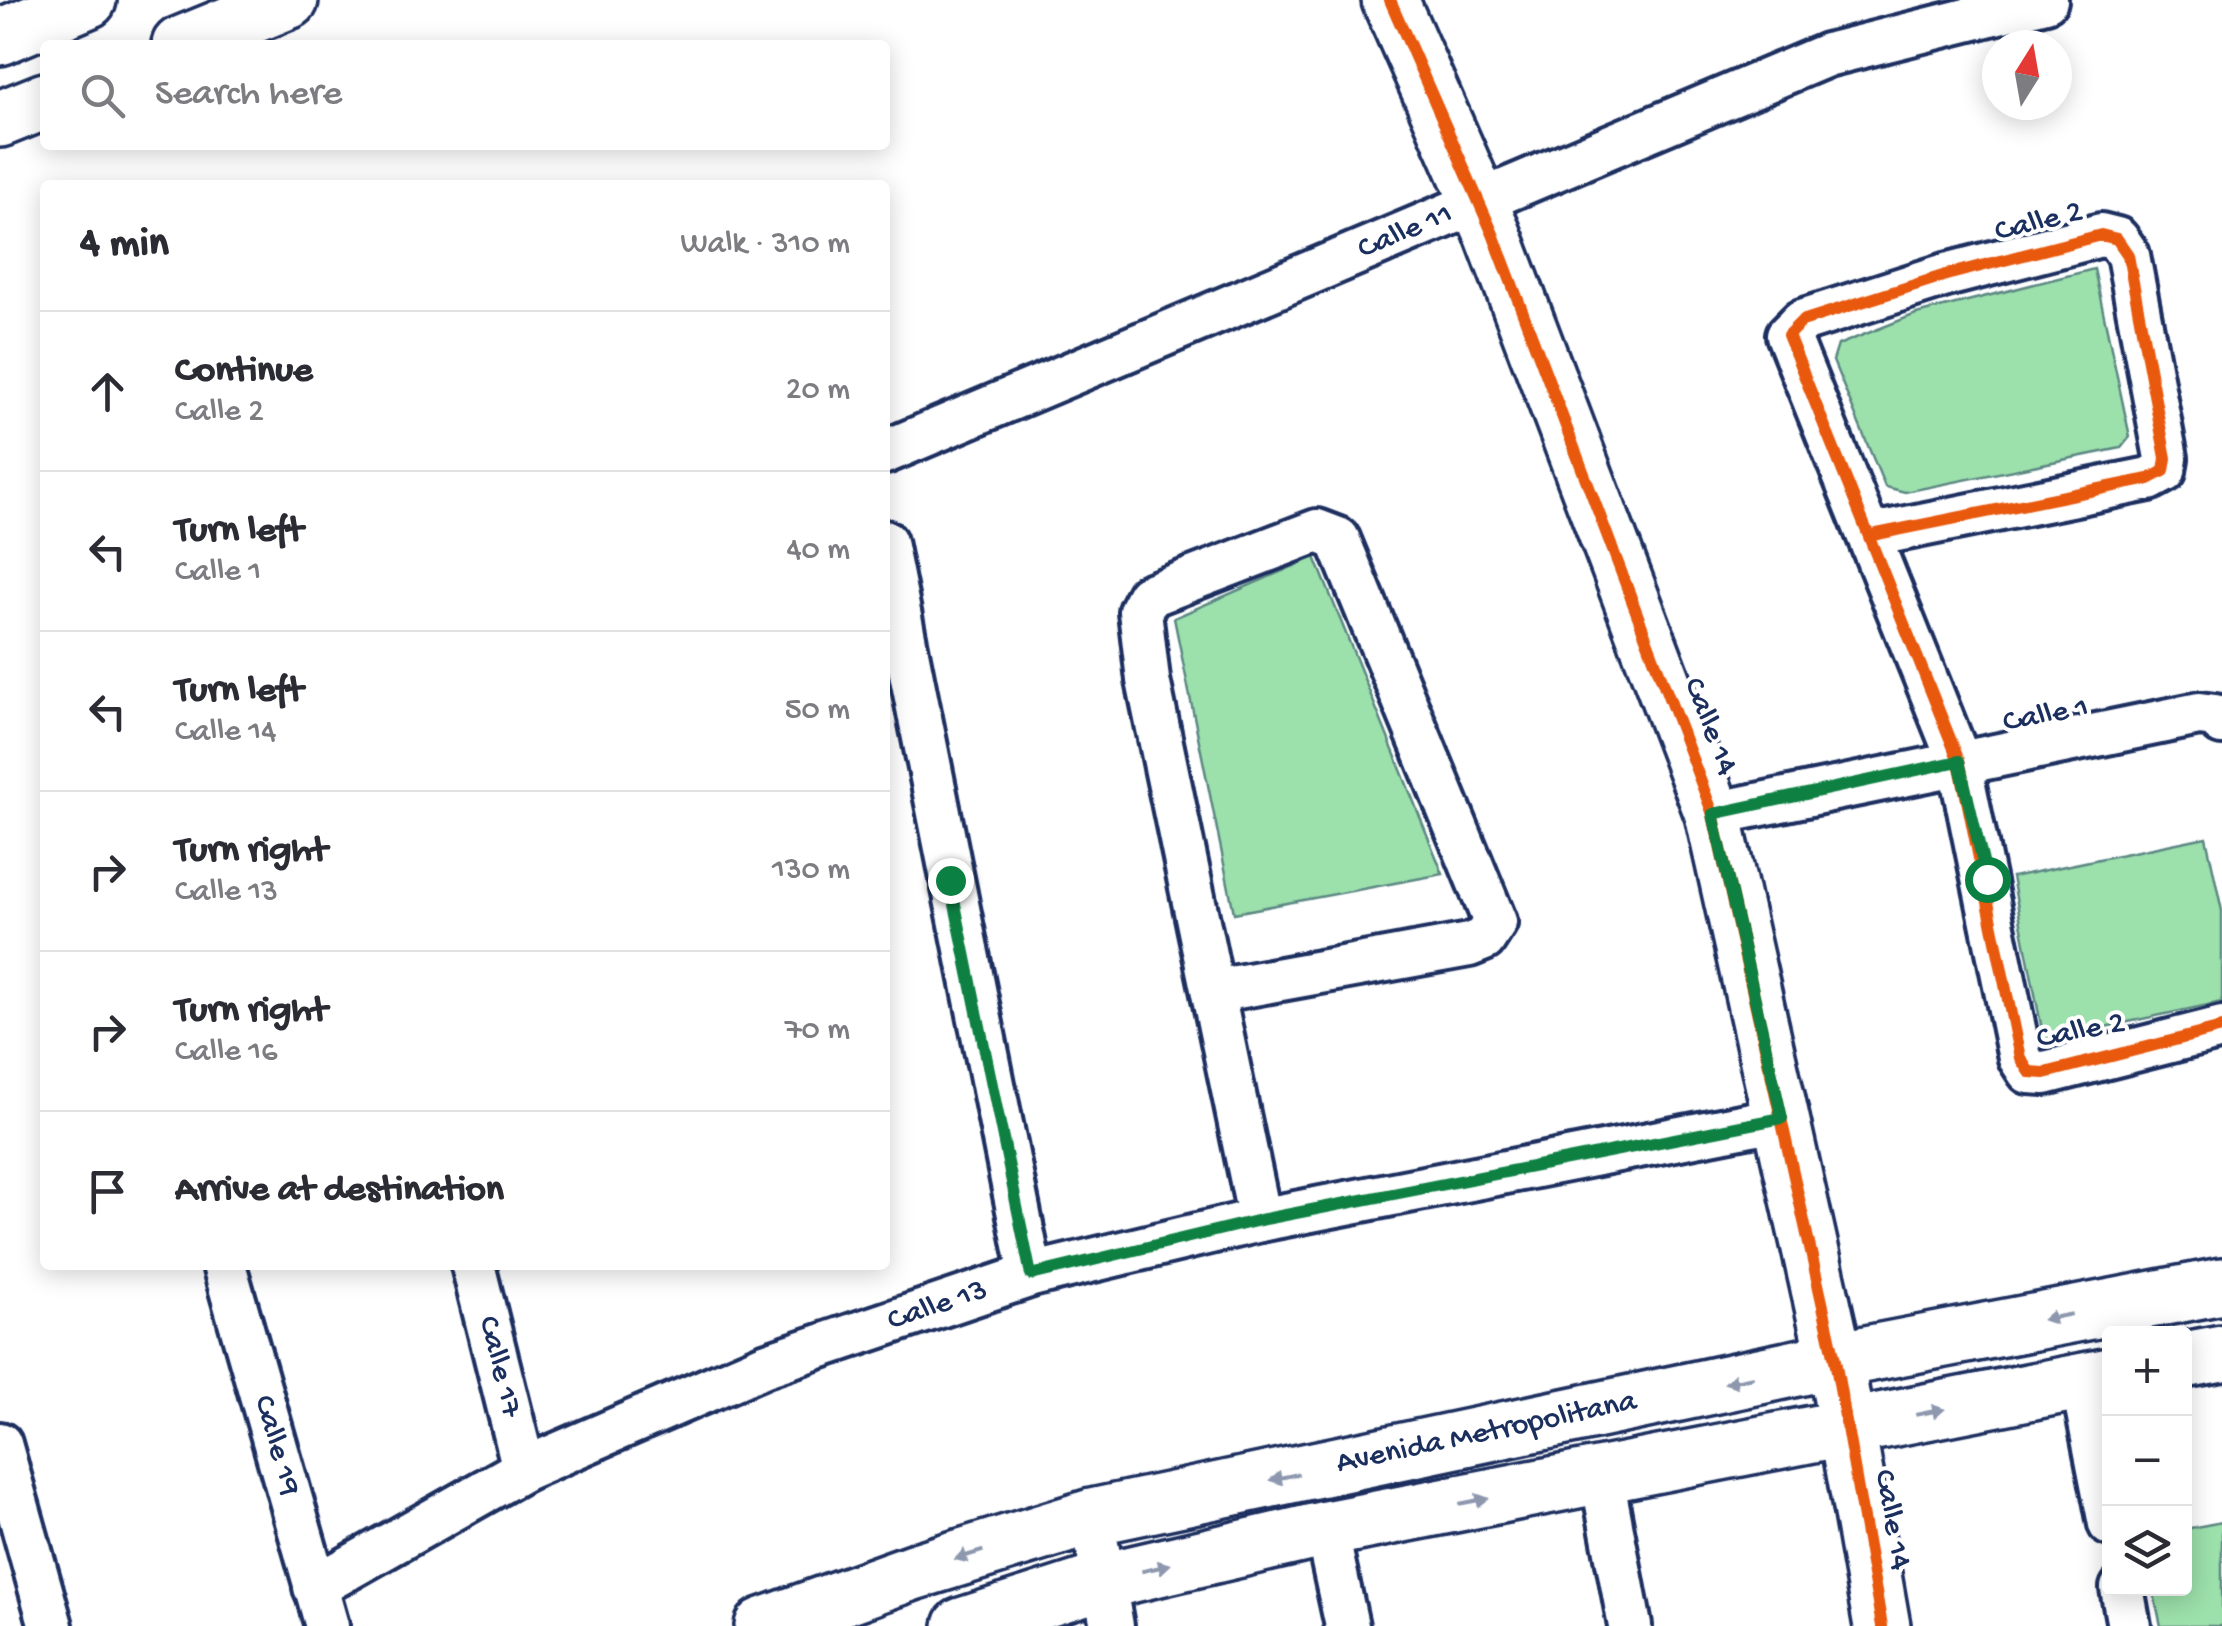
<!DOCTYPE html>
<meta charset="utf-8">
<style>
body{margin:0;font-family:"Gochi Hand",sans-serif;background:#f7f7f7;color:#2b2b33}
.controls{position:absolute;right:30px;bottom:30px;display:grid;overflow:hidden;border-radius:10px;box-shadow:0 5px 25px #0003}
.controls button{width:90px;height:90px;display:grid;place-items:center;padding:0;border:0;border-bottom:2px solid #e1e1e2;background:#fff;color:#2b2b33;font:50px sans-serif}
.compass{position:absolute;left:1982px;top:30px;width:90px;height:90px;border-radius:50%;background:#fff;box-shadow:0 5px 25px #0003;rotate:11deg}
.stop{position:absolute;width:30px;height:30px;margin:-22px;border:8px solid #0b8043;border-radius:50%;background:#fff}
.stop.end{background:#0b8043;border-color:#fff;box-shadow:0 2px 10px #0008}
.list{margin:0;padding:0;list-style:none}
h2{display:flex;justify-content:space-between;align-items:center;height:130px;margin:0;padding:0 40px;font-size:42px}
h2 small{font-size:32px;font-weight:400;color:#7c7c81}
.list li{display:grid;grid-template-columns:65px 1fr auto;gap:30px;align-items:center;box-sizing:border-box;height:160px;padding:0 40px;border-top:2px solid #e1e1e2}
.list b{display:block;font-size:38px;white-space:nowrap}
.list p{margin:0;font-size:32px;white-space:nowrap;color:#7c7c81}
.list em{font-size:32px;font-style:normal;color:#7c7c81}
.icon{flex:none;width:55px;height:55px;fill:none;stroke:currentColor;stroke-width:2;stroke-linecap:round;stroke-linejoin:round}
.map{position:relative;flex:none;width:2222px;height:1626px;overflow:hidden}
.search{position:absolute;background:#fff;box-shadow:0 5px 25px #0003;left:40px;top:40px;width:850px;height:110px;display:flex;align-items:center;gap:25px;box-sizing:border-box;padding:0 35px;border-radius:10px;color:#7c7c81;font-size:38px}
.panel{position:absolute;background:#fff;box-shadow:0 5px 25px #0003;left:40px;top:180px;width:850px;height:1090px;border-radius:10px}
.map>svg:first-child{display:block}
</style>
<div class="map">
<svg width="2222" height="1626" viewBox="0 0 2222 1626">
<rect width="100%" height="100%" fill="#fff"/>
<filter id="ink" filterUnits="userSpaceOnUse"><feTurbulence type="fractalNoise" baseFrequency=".01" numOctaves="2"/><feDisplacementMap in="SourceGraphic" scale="20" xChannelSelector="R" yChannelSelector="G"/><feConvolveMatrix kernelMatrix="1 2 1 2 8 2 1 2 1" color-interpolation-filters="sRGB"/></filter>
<g filter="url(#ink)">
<!-- green -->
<g fill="#9ce0ab" stroke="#5c8884" stroke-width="2.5">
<path d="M2094 269 2130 437 2121 448 1905 492 1885 487 1833 361 1838 345 1916 314Z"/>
<path d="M1315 557 1443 874 1234 913 1174 618Z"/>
<path d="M2206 837 2222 911V1002L2044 1040 2012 877Z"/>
<path d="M2222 1522V1626H2161L2153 1589 2184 1588 2185 1529Z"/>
</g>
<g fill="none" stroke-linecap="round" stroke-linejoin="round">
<defs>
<g id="minor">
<path id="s1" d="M885 452 1827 55 2046 0"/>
<path d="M1872 535 2149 479 2164 471 2166 458 2128 255 2117 239 2101 235 1946 275 1802 321 1788 335 1959 761 2020 1058 2029 1072 2045 1073 2222 1028"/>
<path d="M885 542 1031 1275"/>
<path d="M1713 814 2199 714 2215 716 2222 723"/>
<path d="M1215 991 1469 945 1484 939 1495 922 1338 539 1317 531 1148 596 1140 611 1148 680 1260 1220"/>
<path id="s2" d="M224 1265 327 1626"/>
<path id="s3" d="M473 1265 524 1469"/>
<path d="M2082 1382 2110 1524"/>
<path d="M0 1444 51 1626"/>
<path d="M1602 1477 1630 1626"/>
<path d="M1092 1517 1112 1626"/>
<path d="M1326 1529 1347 1626"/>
<path id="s4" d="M315 1587 524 1469 765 1365 1031 1275 1260 1220 1782 1118"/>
<path d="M2122 1588 2129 1626"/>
</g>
<g id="tertiary">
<path d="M1390 0 1493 234 1713 814 1835 1360 1882 1626"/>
<path d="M0 37 88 0"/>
<path d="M180 45 290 0"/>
<path d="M0 119 45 101"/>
<path d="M2184 1360 2222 1353"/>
<path id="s5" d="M763 1626 913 1572 1092 1517 1835 1360 2222 1286"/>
<path d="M962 1626 1103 1581 1326 1529 2110 1376"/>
</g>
</defs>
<!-- minor casing -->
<use href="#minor" stroke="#1b2f5e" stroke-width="50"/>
<!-- tertiary casing -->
<use href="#tertiary" stroke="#1b2f5e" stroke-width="62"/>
<!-- minor -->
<use href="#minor" stroke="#fff" stroke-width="42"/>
<!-- tertiary -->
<use href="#tertiary" stroke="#fff" stroke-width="55"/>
<defs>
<g id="cycleway">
<path d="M1390 0 1493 234 1713 814 1835 1360 1882 1626"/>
<path d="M1872 535 2149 479 2164 471 2166 458 2128 255 2117 239 2101 235 1946 275 1802 321 1788 335 1959 761 2020 1058 2029 1072 2045 1073 2222 1028"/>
</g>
</defs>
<!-- cycleway casing -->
<use href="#cycleway" stroke="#fff" stroke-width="19"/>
<!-- cycleway -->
<use href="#cycleway" stroke="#e8590c" stroke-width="12"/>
</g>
<!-- one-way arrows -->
<defs><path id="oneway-solid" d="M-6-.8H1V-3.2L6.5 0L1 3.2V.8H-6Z" transform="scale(2.5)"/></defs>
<g fill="#8d97ae">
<use href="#oneway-solid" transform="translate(2057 1317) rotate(169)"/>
<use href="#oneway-solid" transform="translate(1739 1380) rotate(168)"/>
<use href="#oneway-solid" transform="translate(1930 1412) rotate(-11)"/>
<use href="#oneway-solid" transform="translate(1284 1477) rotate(168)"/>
<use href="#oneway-solid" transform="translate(1474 1501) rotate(-11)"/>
<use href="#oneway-solid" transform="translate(969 1555) rotate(163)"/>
<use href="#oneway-solid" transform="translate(1156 1568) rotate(-13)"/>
</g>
</g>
<g fill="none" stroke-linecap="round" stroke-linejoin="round" filter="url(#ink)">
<!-- route -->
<path stroke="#0b8043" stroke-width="12" d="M950 880 1031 1275 1260 1220 1782 1118 1713 814 1959 761 1987 879"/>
</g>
<g text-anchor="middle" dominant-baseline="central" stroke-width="8" stroke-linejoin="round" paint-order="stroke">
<!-- street labels -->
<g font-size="32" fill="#1b2f5e" stroke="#fff">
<text transform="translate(2039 223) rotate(-14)">Calle 2</text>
<text stroke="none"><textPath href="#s1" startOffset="565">Calle 11</textPath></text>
<text transform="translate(2046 716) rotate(-11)">Calle 1</text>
<text transform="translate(1709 727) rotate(69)">Calle 14</text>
<text transform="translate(2081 1032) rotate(-11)">Calle 2</text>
<text stroke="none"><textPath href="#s4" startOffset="685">Calle 13</textPath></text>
<text stroke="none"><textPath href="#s3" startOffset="105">Calle 17</textPath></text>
<text stroke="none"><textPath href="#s5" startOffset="750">Avenida Metropolitana</textPath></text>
<text stroke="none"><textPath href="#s2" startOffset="188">Calle 19</textPath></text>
<text transform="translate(1891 1520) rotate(80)">Calle 14</text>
</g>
</g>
</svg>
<div class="controls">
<button>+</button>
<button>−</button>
<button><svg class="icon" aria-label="layers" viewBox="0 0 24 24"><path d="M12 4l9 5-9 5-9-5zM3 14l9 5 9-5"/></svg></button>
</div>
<svg class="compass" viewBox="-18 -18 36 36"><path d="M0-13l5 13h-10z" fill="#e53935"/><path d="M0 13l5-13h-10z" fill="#7c7c81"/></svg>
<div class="stop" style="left:1987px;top:879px"></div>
<div class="stop end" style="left:950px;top:880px"></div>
<div class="search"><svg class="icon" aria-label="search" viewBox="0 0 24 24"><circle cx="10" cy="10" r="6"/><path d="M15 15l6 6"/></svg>Search here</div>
<section class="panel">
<h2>4 min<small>Walk · 310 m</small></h2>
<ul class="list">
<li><svg class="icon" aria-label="ahead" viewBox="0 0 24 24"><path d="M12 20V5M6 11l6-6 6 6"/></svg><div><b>Continue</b><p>Calle 2</p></div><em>20 m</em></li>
<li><svg class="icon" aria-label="left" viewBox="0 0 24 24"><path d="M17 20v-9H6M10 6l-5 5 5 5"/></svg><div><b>Turn left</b><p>Calle 1</p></div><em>40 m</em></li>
<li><svg class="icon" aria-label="left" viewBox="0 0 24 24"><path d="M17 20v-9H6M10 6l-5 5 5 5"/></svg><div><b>Turn left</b><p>Calle 14</p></div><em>50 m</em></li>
<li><svg class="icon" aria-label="right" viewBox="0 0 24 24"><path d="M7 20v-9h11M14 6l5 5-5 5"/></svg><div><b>Turn right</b><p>Calle 13</p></div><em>130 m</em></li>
<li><svg class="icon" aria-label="right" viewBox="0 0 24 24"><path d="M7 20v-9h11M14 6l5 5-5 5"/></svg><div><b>Turn right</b><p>Calle 16</p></div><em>70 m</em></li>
<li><svg class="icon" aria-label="arrive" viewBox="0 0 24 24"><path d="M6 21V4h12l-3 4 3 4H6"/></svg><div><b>Arrive at destination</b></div></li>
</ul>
</section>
</div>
